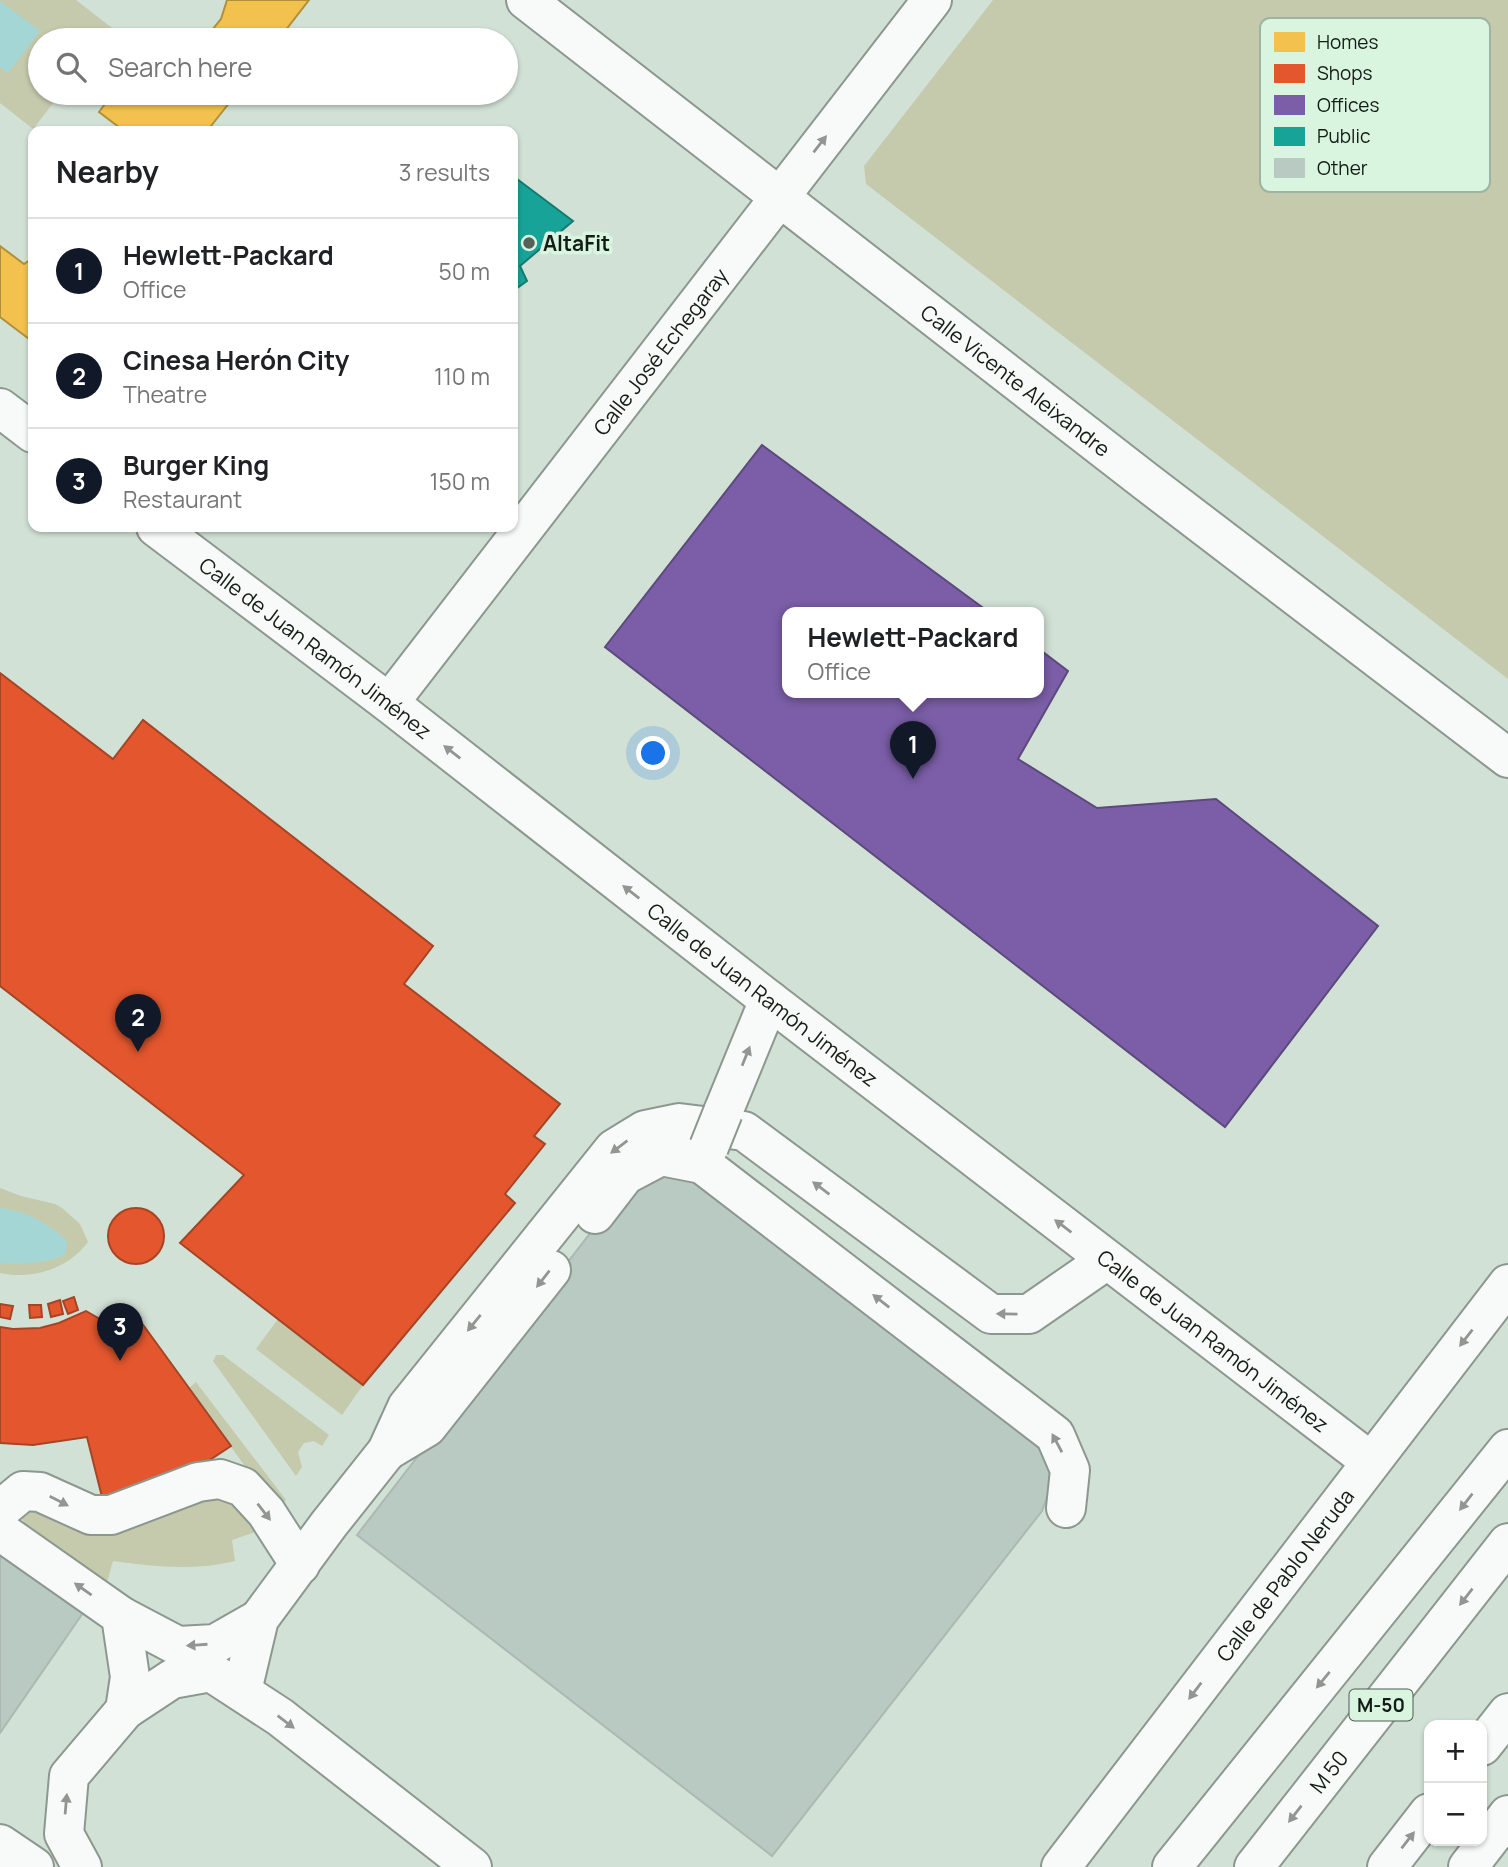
<!DOCTYPE html>
<meta charset="utf-8">
<style>
body{margin:0;font-family:Manrope,sans-serif;background:#f6f6f6;color:#202124}
.controls{position:absolute;right:21px;bottom:21px;display:grid;overflow:hidden;border-radius:14px;box-shadow:0 2px 5px #0004}
.controls button{width:63px;height:63px;display:grid;place-items:center;padding:0;border:0;border-bottom:2px solid #e0e0e0;background:#fff;color:#202124;font:35px sans-serif}
.you{position:absolute;left:654px;top:754px;width:24px;height:24px;margin:-18px;border:5px solid #fff;border-radius:50%;background:#1a73e8;box-shadow:0 0 0 10px #1a73e833}
.badge{display:grid;place-items:center;width:46px;height:46px;border-radius:50%;background:#111827;color:#fff;font-size:23px;font-weight:700}
.pin{position:absolute;translate:-50% -58px;filter:drop-shadow(0 2px 4px #0008)}
.pin::after{content:'';position:absolute;top:37px;width:24px;height:21px;background:inherit;clip-path:polygon(0 0,100% 0,50% 100%)}
.popup{position:absolute;left:782px;top:607px;width:262px;height:91px;box-sizing:border-box;display:grid;place-content:center;border-radius:14px;background:#fff;filter:drop-shadow(0 2px 5px #0005);font-size:23px;white-space:nowrap;color:#757577}
.popup b{font-size:26px;color:#202124}
.popup::after{content:'';position:absolute;left:50%;top:100%;margin-left:-14px;border:14px solid transparent;border-top-color:#fff}
.list{margin:0;padding:0;list-style:none}
h2{display:flex;justify-content:space-between;align-items:center;height:91px;margin:0;padding:0 28px;font-size:30px}
h2 small{font-size:23px;font-weight:400;color:#757577}
.list li{display:grid;grid-template-columns:46px 1fr auto;gap:21px;align-items:center;box-sizing:border-box;height:105px;padding:0 28px;border-top:2px solid #e0e0e0}
.list b{display:block;font-size:26px;white-space:nowrap}
.list p{margin:0;font-size:23px;white-space:nowrap;color:#757577}
.list em{font-size:23px;font-style:normal;color:#757577}
.icon{flex:none;width:38px;height:38px;fill:none;stroke:currentColor;stroke-width:2;stroke-linecap:round;stroke-linejoin:round}
.map{position:relative;flex:none;width:1508px;height:1867px;overflow:hidden}
.search{position:absolute;background:#fff;box-shadow:0 2px 5px #0004;left:28px;top:28px;width:490px;height:77px;display:flex;align-items:center;gap:18px;box-sizing:border-box;padding:0 24px;border-radius:38px;color:#757577;font-size:26px}
.panel{position:absolute;background:#fff;box-shadow:0 2px 5px #0004;left:28px;top:126px;width:490px;height:406px;border-radius:14px}
.map>svg:first-child{display:block}
</style>
<div class="map">
<svg width="1508" height="1867" viewBox="0 0 1508 1867">
<rect width="100%" height="100%" fill="#d2e1d6"/>
<!-- green -->
<g fill="#c5caad">
<path d="M0 0H76L112 28 102 40H40V93H61L33 129 0 103Z"/>
<path d="M993 0H1508V679L866 184 864 166Z"/>
<path d="M0 1188 21 1196 55 1204 62 1208 80 1224 88 1242C68 1269 32 1280 0 1273Z"/>
<path d="M278 1319 363 1385 342 1415 256 1349Z"/>
<path d="M216 1355H223L329 1435 322 1446 314 1441 304 1443 298 1452 302 1467 296 1476 213 1361Z"/>
<path d="M196 1382 286 1500 277 1511 189 1388Z"/>
<path d="M216 1489 264 1529 232 1540 235 1561C195 1571 154 1567 113 1561L107 1582 24 1524 20 1512Z"/>
</g>
<!-- water -->
<g fill="#a4d6d6">
<path d="M0 1 40 31 8 73 0 67Z"/>
<path d="M0 1208C28 1212 46 1222 67 1241L65 1255C43 1264 23 1264 0 1263Z"/>
</g>
<!-- homes -->
<g fill="#f2c14e" stroke="#af903d" stroke-width="2">
<path d="M227 0H309L278 40H204L221 19Z"/>
<path d="M113 93H237L207 131H124L99 112Z"/>
<path d="M0 246 24 264 33 258V342L0 317Z"/>
</g>
<!-- shops -->
<g fill="#e4572e" stroke="#a54526" stroke-width="2">
<path d="M0 673 113 759 143 720 433 946 404 984 560 1104 534 1136 545 1144 505 1194 515 1203 363 1385 180 1243 244 1175 0 986Z"/>
<circle cx="136" cy="1236" r="28"/>
<path d="M74 1297 78 1310 68 1314 63 1301Z"/>
<path d="M60 1300 63 1314 51 1317 48 1304Z"/>
<path d="M0 1304 13 1306 10 1319 0 1317Z"/>
<path d="M29 1305H41L42 1317 30 1318Z"/>
<path d="M86 1311 100 1319 121 1323 141 1322 231 1446 202 1465 104 1505 87 1437 33 1445 0 1443V1327L13 1329 40 1328 59 1323Z"/>
</g>
<!-- offices -->
<path fill="#7b5ea7" stroke="#5c4a7b" stroke-width="2" d="M762 445 990 613H787V693H1039V649L1068 671 1018 759 1097 808 1216 799 1378 926 1225 1127 605 647Z"/>
<!-- public -->
<path fill="#17a398" stroke="#167a71" stroke-width="2" d="M513 176 573 221 520 266 527 281 513 291Z"/>
<!-- building -->
<g fill="#b8cac2" stroke="#acb9b2" stroke-width="2">
<path d="M680 1173 714 1186 1038 1437 1049 1457 1052 1483 1042 1511 772 1856 357 1535 605 1214 630 1187 658 1175Z"/>
<path d="M0 1549 85 1610 0 1733Z"/>
</g>
<g fill="none" stroke-linecap="round" stroke-linejoin="round">
<defs>
<g id="minor">
<path id="s1" d="M526 0 1144 480 1508 758"/>
<path d="M0 408 33 433"/>
<path id="s2" d="M156 527 389 703 769 1000 1370 1461"/>
<path id="s3" d="M389 703 932 0"/>
<path d="M723 1112 769 1000"/>
<path d="M595 1214 625 1175 661 1156 702 1164 1055 1435 1070 1470 1066 1508"/>
<path d="M387 1451 427 1427 551 1270"/>
<path d="M0 1510 23 1491 40 1492 91 1515H111L198 1482 220 1479 243 1487 266 1512 300 1565"/>
<path d="M0 1531 121 1616 130 1677 125 1710"/>
<path d="M121 1616 178 1646 215 1644 259 1619"/>
<path d="M242 1691 259 1619 329 1524 387 1451 407 1407 614 1149 645 1130 679 1123 744 1131 991 1314H1029L1107 1260"/>
<path d="M0 1844 34 1867"/>
<path d="M82 1867 64 1834 69 1776 125 1710 172 1679 211 1672 280 1717 472 1867"/>
<path id="s4" d="M1061 1867 1508 1284"/>
</g>
<g id="highway">
<path d="M1482 1746 1508 1713"/>
<path d="M1172 1867 1508 1449"/>
<path id="s5" d="M1254 1867 1508 1543"/>
<path d="M1387 1867 1429 1813"/>
<path d="M1468 1867 1508 1815"/>
</g>
</defs>
<!-- minor casing -->
<use href="#minor" stroke="#8c988f" stroke-width="42"/>
<!-- highway casing -->
<use href="#highway" stroke="#8c988f" stroke-width="42"/>
<!-- minor -->
<use href="#minor" stroke="#f8faf9" stroke-width="38"/>
<!-- highway -->
<use href="#highway" stroke="#f8faf9" stroke-width="38"/>
<defs>
<path id="minor-bridge" d="M709 1147 723 1112"/>
</defs>
<!-- minor-bridge casing -->
<use href="#minor-bridge" stroke="#8c988f" stroke-width="42" stroke-linecap="butt"/>
<!-- minor-bridge -->
<use href="#minor-bridge" stroke="#f8faf9" stroke-width="38"/>
</g>
<!-- one-way arrows -->
<defs><path id="oneway-solid" d="M-6-.8H1V-3.2L6.5 0L1 3.2V.8H-6Z" transform="scale(1.75)"/></defs>
<g fill="#919692">
<use href="#oneway-solid" transform="translate(820 144) rotate(-52)"/>
<use href="#oneway-solid" transform="translate(452 752) rotate(-142)"/>
<use href="#oneway-solid" transform="translate(631 892) rotate(-142)"/>
<use href="#oneway-solid" transform="translate(746 1056) rotate(-68)"/>
<use href="#oneway-solid" transform="translate(619 1147) rotate(143)"/>
<use href="#oneway-solid" transform="translate(821 1188) rotate(-143)"/>
<use href="#oneway-solid" transform="translate(1063 1226) rotate(-143)"/>
<use href="#oneway-solid" transform="translate(543 1279) rotate(128)"/>
<use href="#oneway-solid" transform="translate(881 1301) rotate(-142)"/>
<use href="#oneway-solid" transform="translate(1007 1314) rotate(-179)"/>
<use href="#oneway-solid" transform="translate(474 1323) rotate(129)"/>
<use href="#oneway-solid" transform="translate(1466 1338) rotate(128)"/>
<use href="#oneway-solid" transform="translate(1057 1443) rotate(-118)"/>
<use href="#oneway-solid" transform="translate(59 1501) rotate(27)"/>
<use href="#oneway-solid" transform="translate(1466 1502) rotate(128)"/>
<use href="#oneway-solid" transform="translate(264 1512) rotate(52)"/>
<use href="#oneway-solid" transform="translate(83 1589) rotate(-145)"/>
<use href="#oneway-solid" transform="translate(1466 1597) rotate(128)"/>
<use href="#oneway-solid" transform="translate(197 1645) rotate(176)"/>
<use href="#oneway-solid" transform="translate(1323 1680) rotate(129)"/>
<use href="#oneway-solid" transform="translate(1195 1691) rotate(127)"/>
<use href="#oneway-solid" transform="translate(286 1722) rotate(37)"/>
<use href="#oneway-solid" transform="translate(66 1804) rotate(-85)"/>
<use href="#oneway-solid" transform="translate(1295 1814) rotate(128)"/>
<use href="#oneway-solid" transform="translate(1408 1840) rotate(-52)"/>
</g>
<!-- markers -->
<circle fill="#566159" stroke="#d9f4df" stroke-width="2.5" cx="529" cy="243" r="7"/>
<g text-anchor="middle" dominant-baseline="central" stroke-width="7" stroke-linejoin="round" paint-order="stroke">
<!-- shield labels -->
<rect fill="#d9f4df" stroke="#4e5d52" stroke-width="2" x="1349.5" y="1689.5" width="63" height="31" rx="5"/>
<g font-size="19" font-weight="bold" fill="#131c15">
<text x="1381" y="1705">M-50</text>
</g>
<!-- poi labels -->
<g font-size="21" font-weight="bold" fill="#131c15" stroke="#d9f4df" text-anchor="start">
<text x="543" y="243">AltaFit</text>
</g>
<!-- street labels -->
<g font-size="21" fill="#131c15" stroke="#d9f4df">
<text stroke="none"><textPath href="#s3" startOffset="444">Calle José Echegaray</textPath></text>
<text stroke="none"><textPath href="#s1" startOffset="620">Calle Vicente Aleixandre</textPath></text>
<text stroke="none"><textPath href="#s2" startOffset="200">Calle de Juan Ramón Jiménez</textPath></text>
<text stroke="none"><textPath href="#s2" startOffset="766">Calle de Juan Ramón Jiménez</textPath></text>
<text stroke="none"><textPath href="#s2" startOffset="1334">Calle de Juan Ramón Jiménez</textPath></text>
<text stroke="none"><textPath href="#s4" startOffset="368">Calle de Pablo Neruda</textPath></text>
<text stroke="none"><textPath href="#s5" startOffset="121">M 50</textPath></text>
</g>
</g>
<!-- legend -->
<rect x="1260" y="18" width="230" height="174" rx="10" fill="#d9f4df" stroke="#9eb3a2" stroke-width="2"/>
<rect x="1274" y="32" width="31" height="20" fill="#f2c14e"/>
<rect x="1274" y="64" width="31" height="19" fill="#e4572e"/>
<rect x="1274" y="95" width="31" height="20" fill="#7b5ea7"/>
<rect x="1274" y="127" width="31" height="19" fill="#17a398"/>
<rect x="1274" y="158" width="31" height="20" fill="#b8cac2"/>
<g font-size="19" fill="#131c15">
<text x="1317" y="49">Homes</text>
<text x="1317" y="80">Shops</text>
<text x="1317" y="112">Offices</text>
<text x="1317" y="143">Public</text>
<text x="1317" y="175">Other</text>
</g>
</svg>
<div class="controls">
<button>+</button>
<button>−</button>
</div>
<div class="you"></div>
<div class="pin badge" style="left:913px;top:779px">1</div>
<div class="popup"><b>Hewlett-Packard</b>Office</div>
<div class="pin badge" style="left:138px;top:1052px">2</div>
<div class="pin badge" style="left:120px;top:1361px">3</div>
<div class="search"><svg class="icon" aria-label="search" viewBox="0 0 24 24"><circle cx="10" cy="10" r="6"/><path d="M15 15l6 6"/></svg>Search here</div>
<section class="panel">
<h2>Nearby<small>3 results</small></h2>
<ul class="list">
<li><span class="badge">1</span><div><b>Hewlett-Packard</b><p>Office</p></div><em>50 m</em></li>
<li><span class="badge">2</span><div><b>Cinesa Herón City</b><p>Theatre</p></div><em>110 m</em></li>
<li><span class="badge">3</span><div><b>Burger King</b><p>Restaurant</p></div><em>150 m</em></li>
</ul>
</section>
</div>
